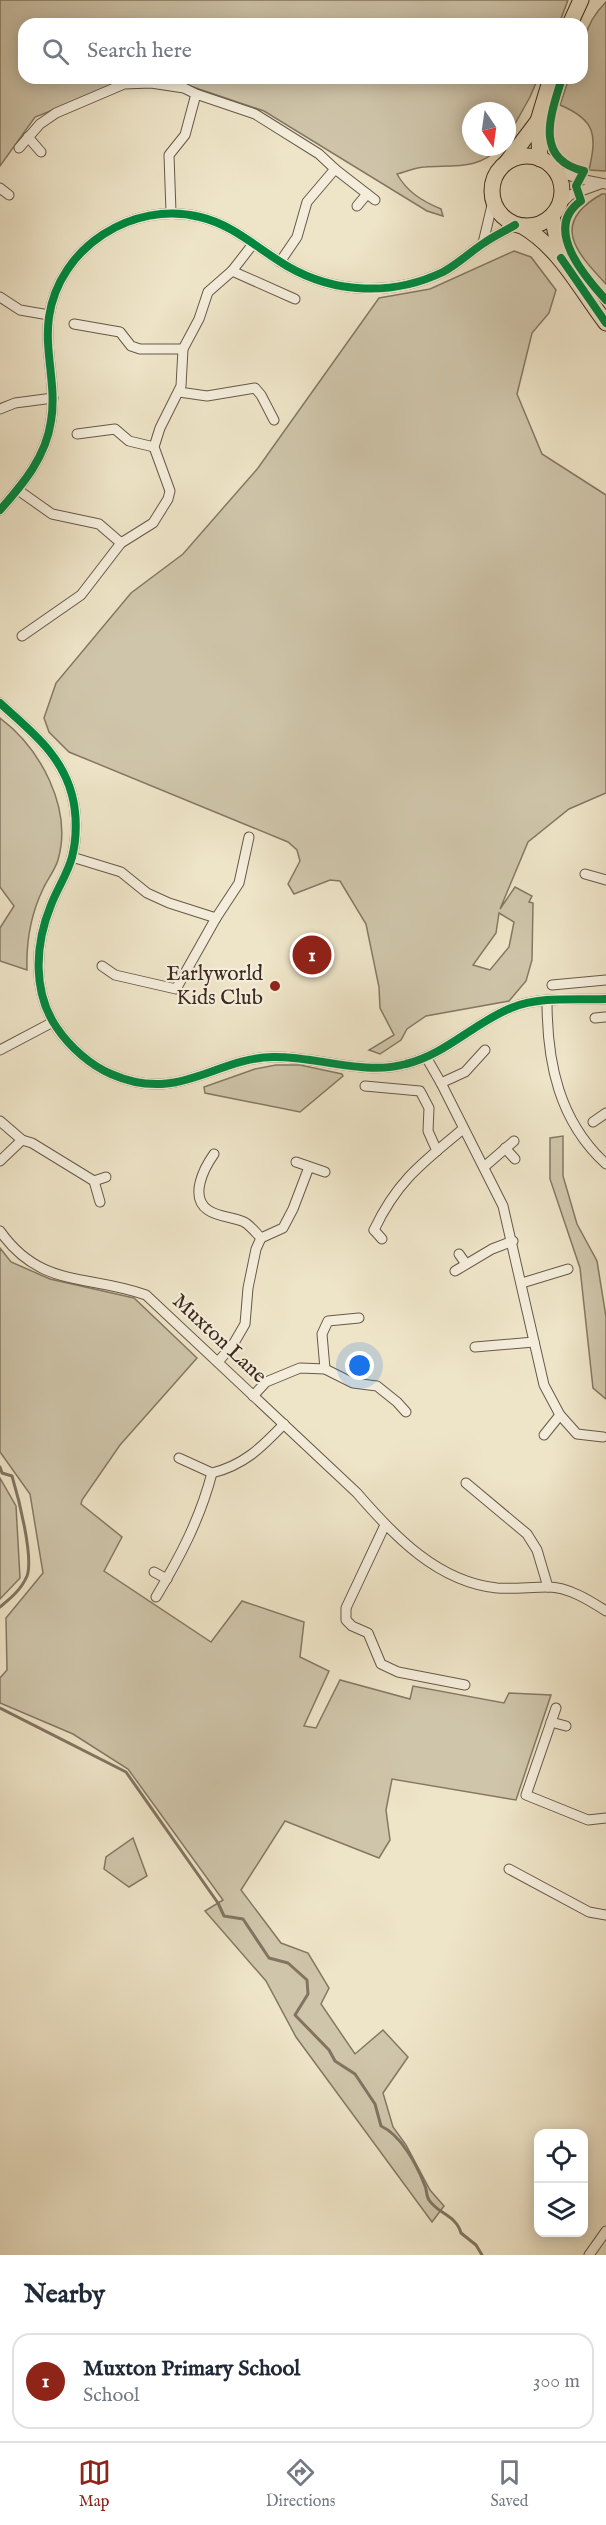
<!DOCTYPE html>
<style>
body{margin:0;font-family:"IM FELL English",serif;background:#f2f2f3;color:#1f2937}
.controls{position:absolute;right:18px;bottom:18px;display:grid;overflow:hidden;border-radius:12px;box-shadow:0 3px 15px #0003}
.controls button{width:54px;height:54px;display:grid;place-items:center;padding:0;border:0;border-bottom:2px solid #e0e1e3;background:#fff;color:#1f2937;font:30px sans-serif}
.compass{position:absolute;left:462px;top:102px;width:54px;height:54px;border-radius:50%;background:#fff;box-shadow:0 3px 15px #0003;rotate:167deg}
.you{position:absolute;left:360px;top:1366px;width:21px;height:21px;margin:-15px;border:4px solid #fff;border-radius:50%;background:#1a73e8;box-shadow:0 0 0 9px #1a73e833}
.badge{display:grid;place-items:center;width:39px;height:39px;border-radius:50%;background:#8f2418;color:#fff;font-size:20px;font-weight:700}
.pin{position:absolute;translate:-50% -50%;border:3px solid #fff;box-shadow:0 2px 6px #0006}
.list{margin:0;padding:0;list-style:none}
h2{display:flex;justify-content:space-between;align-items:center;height:78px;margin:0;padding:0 24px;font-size:26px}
h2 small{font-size:20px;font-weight:400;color:#747a83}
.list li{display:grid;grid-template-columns:39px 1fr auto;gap:18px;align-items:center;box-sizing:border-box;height:96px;margin:0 12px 12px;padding:0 12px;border:2px solid #e0e1e3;border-radius:18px}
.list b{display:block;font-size:22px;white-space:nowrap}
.list p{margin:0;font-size:20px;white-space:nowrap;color:#747a83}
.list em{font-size:20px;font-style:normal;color:#747a83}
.icon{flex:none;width:33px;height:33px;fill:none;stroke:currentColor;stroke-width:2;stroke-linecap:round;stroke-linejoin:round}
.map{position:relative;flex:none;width:606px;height:2255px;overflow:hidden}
.search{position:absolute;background:#fff;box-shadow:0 3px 15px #0003;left:18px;right:18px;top:18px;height:66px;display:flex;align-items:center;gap:15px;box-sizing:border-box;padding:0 21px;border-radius:18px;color:#747a83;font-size:22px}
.sheet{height:186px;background:#fff}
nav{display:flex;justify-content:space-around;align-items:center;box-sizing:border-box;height:84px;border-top:2px solid #e0e1e3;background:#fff;font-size:16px;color:#747a83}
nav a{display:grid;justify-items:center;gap:3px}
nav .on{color:#8f2418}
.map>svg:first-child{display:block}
</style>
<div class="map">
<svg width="606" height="2255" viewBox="0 0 606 2255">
<rect width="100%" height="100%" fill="#eee4c7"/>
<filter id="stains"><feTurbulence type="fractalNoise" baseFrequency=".00333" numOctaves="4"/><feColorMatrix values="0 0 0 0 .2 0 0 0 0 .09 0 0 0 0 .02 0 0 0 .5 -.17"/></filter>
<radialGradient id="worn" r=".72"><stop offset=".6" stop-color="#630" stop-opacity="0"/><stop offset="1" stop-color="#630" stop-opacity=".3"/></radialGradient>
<!-- green -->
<g fill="#cfc5aa" stroke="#847864" stroke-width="1.5" fill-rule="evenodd">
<path d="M0 0H568L559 24H24V78H538L530 97 507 138V111H471V147H500C479 170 454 165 425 167 416 167 406 172 397 174 407 192 422 201 441 209L443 216 427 211 264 111 184 84 124 82 35 117 0 166Z"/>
<path d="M606 2V171L589 170C597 135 596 120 560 105L569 78H582C582 47 582 26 606 2Z"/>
<path d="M602 194H606V284C575 251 550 223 602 194Z"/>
<path d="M514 251 531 257 556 290 549 313 532 333 517 394 542 454 606 495V793L569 809 528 842 500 909 515 887 532 896 529 902 533 903 532 960 526 981 509 1001 426 1016 407 1029 401 1040 380 1054 369 1050 394 1035 380 1008 379 987 366 924 340 881 330 880 294 894 288 884 300 861 297 850 288 842 69 752 49 732 44 718 56 683 131 593 183 554 258 468 379 298 430 289ZM499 913 514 922 509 947 490 970 473 965 496 933Z"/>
<path d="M0 718C40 748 73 808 58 860 55 870 47 880 43 889 31 914 26 942 27 970L0 961V928L14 906 0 887Z"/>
<path d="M276 1065H300L342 1074 343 1076 300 1112 205 1093 204 1087 255 1069Z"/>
<path d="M563 1136V1176L577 1224 597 1261 606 1317V1399L593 1388 580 1268 550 1179V1138Z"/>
<path d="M0 1248 11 1262 50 1279 134 1298 197 1358 120 1445 82 1500 81 1504 122 1537 104 1571 211 1642 242 1601 304 1622 300 1657 329 1671 304 1726 316 1728 340 1680 410 1699 413 1686 504 1703 509 1693 551 1695 516 1800 392 1779 386 1810 390 1840 379 1858 285 1821 241 1890 281 1943 308 1953 329 1988 321 2004 355 2054 383 2030 408 2057 383 2093 393 2127 406 2145 430 2190 444 2206 432 2222 296 2037 266 1981 205 1911 223 1900 128 1769 73 1734 0 1703V1678L7 1670 6 1618 43 1573 30 1494 0 1452Z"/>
<path d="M0 1478 16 1506 20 1578 0 1599Z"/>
<path d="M133 1838 147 1876 129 1887 104 1869 106 1857Z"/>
</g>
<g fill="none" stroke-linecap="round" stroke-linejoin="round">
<!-- stream -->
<g stroke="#817462" stroke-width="3">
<path d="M0 1467 2 1473 12 1476C18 1496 34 1557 27 1576 21 1590 11 1598 0 1607"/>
<path d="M0 1708 126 1772 218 1903 224 1916 243 1919 269 1958 288 1963 307 1980 308 1994 295 2015 329 2050 335 2061 355 2074 375 2104 381 2126C401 2135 417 2165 425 2186 427 2190 426 2196 429 2200 438 2214 456 2215 461 2233L476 2245 482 2255"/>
</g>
<defs>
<g id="street">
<path d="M28 137 41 152"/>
<path d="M19 148 40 124 56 113 124 84 151 83 184 88 196 94 255 114 319 154 335 169"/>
<path d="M556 171 580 179 606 184"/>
<path d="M0 188 9 195"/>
<path d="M357 206 367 194"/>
<path d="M559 206 570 195 600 184"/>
<path d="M171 212 169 155 185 135 196 94"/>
<path d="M483 243 493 201"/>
<path d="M280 262 297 237 307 202 335 169 375 200"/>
<path d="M232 271 295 299"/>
<path d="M0 297 20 310 49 315"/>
<path d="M74 324 120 332 131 346 140 349H183"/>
<path d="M179 392 207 396 255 388 261 395 274 420"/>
<path d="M0 409 15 403 53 398"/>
<path d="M77 434 115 429 129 441 154 447"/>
<path d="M18 490 52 514 99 524 121 543 153 523 168 499 170 491 154 447 160 428 181 386 183 349 199 319 208 292 232 271 253 244"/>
<path d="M0 510C23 484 46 457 51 421 57 386 44 352 49 317 59 247 133 200 200 217 234 225 258 249 287 266 335 294 393 296 443 272 458 264 470 252 484 243 494 236 505 231 515 225"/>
<path d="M22 636 81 595 121 543"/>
<path d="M0 703C30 731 61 753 72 795 77 814 77 838 72 857 68 873 57 889 51 905 35 944 32 992 57 1028 70 1047 90 1065 111 1074 179 1104 214 1058 273 1057 317 1056 363 1076 406 1064 446 1054 474 1023 511 1008 540 996 576 1000 606 999"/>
<path d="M72 857 121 872 147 893 169 903 216 918 176 989 115 975 102 966"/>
<path d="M585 874 606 880"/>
<path d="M216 918 239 883 249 837"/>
<path d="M552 985 606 980"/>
<path d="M547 1001C547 1063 559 1121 606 1164"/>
<path d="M595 1018 605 1017"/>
<path d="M0 1050 53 1022"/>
<path d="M485 1050 465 1072 441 1083 503 1206 544 1385 560 1415 577 1434 603 1437"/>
<path d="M426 1057 441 1083"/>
<path d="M365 1086 420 1091 429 1108 428 1131 437 1151"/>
<path d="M0 1121 22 1140 0 1161"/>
<path d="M593 1122 606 1113"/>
<path d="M22 1140 32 1143 94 1181 100 1202"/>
<path d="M505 1148 515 1159"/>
<path d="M214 1154C204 1168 189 1197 208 1210 218 1217 233 1217 244 1222 250 1225 256 1233 261 1238L256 1249 248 1288 245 1324 234 1343 218 1362"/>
<path d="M296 1162 325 1172"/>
<path d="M484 1167 514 1141"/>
<path d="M94 1181 106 1177"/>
<path d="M374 1230C397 1181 423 1162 463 1129"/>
<path d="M374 1230 382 1239"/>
<path d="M0 1231C41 1289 88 1274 146 1295L357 1493C394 1536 438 1582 497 1588 514 1589 531 1587 548 1587 568 1587 589 1600 606 1611"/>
<path d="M261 1238 283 1228 293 1209 309 1167"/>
<path d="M459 1254 466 1264"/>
<path d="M455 1271 492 1249 513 1241"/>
<path d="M522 1283 568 1269"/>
<path d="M475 1347 534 1342"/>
<path d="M325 1369 322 1334 328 1321 359 1318"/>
<path d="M253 1396 266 1382 300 1368 325 1369 353 1383 377 1386 397 1402 406 1412"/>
<path d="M544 1435 560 1415"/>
<path d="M212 1473C244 1465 261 1448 284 1424"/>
<path d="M466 1483 527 1534 537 1550 548 1587"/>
<path d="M385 1525 346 1608V1620L352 1626 368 1633 381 1664 398 1672 465 1685"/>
<path d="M154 1572 167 1579"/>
<path d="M156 1597C180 1557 200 1519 212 1473L179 1458"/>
<path d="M556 1708 526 1795 588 1820 606 1818"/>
<path d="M551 1722 566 1726"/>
<path d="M509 1869 589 1912 606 1915"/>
<path d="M589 2255 606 2231"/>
</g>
<g id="primary">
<path d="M570 24 581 0"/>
<circle cx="527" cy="191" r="35"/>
<path d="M540 159 538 121 551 78"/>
<path d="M507 162 538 121"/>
<path d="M552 216 561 258"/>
<path d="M522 226C560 248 580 289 606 323"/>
</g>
</defs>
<!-- street casing -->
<use href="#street" stroke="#675949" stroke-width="11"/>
<!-- primary casing -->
<use href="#primary" stroke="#3a2b1f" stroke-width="17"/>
<!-- street -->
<use href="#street" stroke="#f4eddb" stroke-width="9"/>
<!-- primary -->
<use href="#primary" stroke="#eee4c7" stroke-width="15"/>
<defs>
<g id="cycleway">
<path d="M562 78C551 114 533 159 584 171L576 186 581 201C542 228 585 277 606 300"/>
<path d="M561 258 606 323"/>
<path d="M0 510C23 484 46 457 51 421 57 386 44 352 49 317 59 247 133 200 200 217 234 225 258 249 287 266 335 294 393 296 443 272 458 264 470 252 484 243 494 236 505 231 515 225"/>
<path d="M0 703C30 731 61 753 72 795 77 814 77 838 72 857 68 873 57 889 51 905 35 944 32 992 57 1028 70 1047 90 1065 111 1074 179 1104 214 1058 273 1057 317 1056 363 1076 406 1064 446 1054 474 1023 511 1008 540 996 576 1000 606 999"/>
</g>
</defs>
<!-- cycleway casing -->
<use href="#cycleway" stroke="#f4eddb" stroke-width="11"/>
<!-- cycleway -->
<use href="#cycleway" stroke="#00873e" stroke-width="8"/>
</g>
<!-- markers -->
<circle fill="#8f2418" stroke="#f4eddb" stroke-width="2" cx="275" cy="986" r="6"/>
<g text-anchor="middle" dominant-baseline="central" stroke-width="4.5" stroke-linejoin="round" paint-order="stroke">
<!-- poi labels -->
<g font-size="21" fill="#3a2b1f" stroke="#f4eddb" text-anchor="end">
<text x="263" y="974">Earlyworld<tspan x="263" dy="24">Kids Club</tspan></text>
</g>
<!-- street labels -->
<g font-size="21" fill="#3a2b1f" stroke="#f4eddb">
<text transform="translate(219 1339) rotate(43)">Muxton Lane</text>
</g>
</g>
<rect width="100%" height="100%" filter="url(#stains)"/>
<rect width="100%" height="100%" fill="url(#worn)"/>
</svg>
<div class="controls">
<button><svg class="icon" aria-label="locate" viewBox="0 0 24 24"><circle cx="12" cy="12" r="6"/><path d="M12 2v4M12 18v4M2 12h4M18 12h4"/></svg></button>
<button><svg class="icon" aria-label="layers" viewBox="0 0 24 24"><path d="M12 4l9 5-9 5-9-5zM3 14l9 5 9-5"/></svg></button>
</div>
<svg class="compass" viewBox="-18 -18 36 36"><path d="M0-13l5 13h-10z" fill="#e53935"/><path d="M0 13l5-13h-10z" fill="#747a83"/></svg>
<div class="you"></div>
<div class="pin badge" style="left:312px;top:955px">1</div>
<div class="search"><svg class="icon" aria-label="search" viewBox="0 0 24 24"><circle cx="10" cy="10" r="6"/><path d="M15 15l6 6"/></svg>Search here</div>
</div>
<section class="sheet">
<h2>Nearby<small></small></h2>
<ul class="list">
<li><span class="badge">1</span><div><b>Muxton Primary School</b><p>School</p></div><em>300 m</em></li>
</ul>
</section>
<nav>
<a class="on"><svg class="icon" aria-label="map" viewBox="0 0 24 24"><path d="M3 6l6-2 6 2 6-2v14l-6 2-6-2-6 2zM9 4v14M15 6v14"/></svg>Map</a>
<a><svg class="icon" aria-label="directions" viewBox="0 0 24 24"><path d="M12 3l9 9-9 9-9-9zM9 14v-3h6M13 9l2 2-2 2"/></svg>Directions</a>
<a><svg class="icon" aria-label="saved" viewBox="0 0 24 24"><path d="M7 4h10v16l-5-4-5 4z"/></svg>Saved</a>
</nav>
